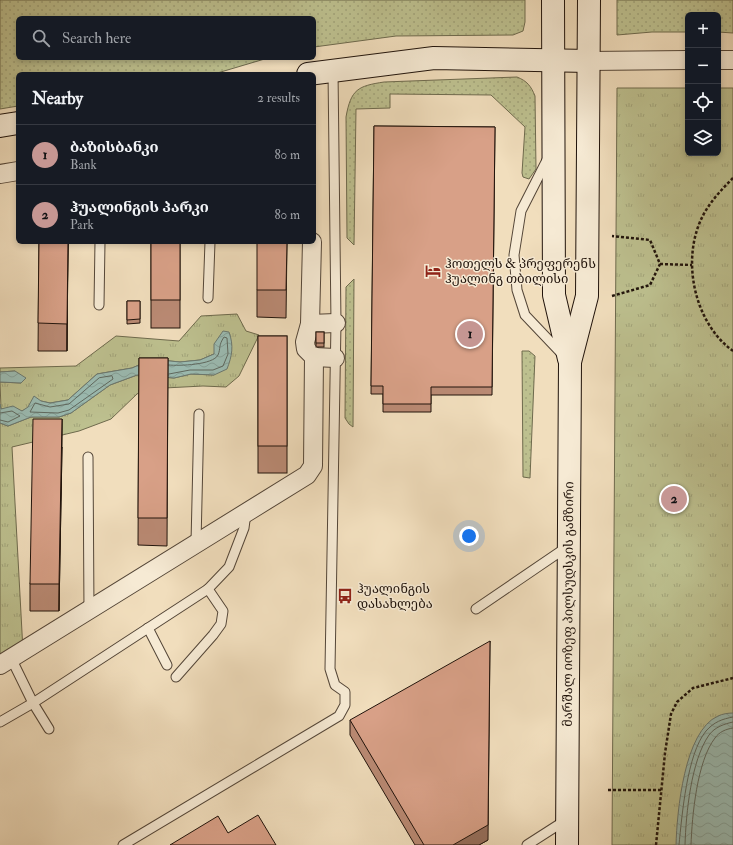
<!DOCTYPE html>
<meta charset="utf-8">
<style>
body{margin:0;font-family:"IM FELL Double Pica","Noto Serif Georgian",serif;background:#242831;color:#f1f3f6}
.controls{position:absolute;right:12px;top:12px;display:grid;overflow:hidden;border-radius:6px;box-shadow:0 2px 6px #0003}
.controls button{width:36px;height:36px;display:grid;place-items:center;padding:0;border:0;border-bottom:1px solid #363941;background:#171b24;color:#f1f3f6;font:20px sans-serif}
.you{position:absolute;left:469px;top:536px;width:14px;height:14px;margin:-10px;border:3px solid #fff;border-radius:50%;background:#1a73e8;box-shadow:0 0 0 6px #1a73e833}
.badge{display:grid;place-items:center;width:26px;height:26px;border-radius:50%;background:#c59692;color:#111;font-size:13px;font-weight:700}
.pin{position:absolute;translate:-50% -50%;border:2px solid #fff;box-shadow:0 1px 4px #0006}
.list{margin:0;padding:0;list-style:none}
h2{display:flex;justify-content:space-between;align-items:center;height:52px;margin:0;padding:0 16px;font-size:17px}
h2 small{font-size:13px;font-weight:400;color:#9ea1a6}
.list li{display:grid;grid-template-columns:26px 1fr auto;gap:12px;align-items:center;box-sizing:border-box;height:60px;padding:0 16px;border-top:1px solid #363941}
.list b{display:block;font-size:15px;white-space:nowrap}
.list p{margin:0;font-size:13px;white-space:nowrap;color:#9ea1a6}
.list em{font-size:13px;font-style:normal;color:#9ea1a6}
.icon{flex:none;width:22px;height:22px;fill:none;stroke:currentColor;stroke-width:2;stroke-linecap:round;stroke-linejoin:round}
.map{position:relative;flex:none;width:733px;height:845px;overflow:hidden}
.search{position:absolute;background:#171b24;box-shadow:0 2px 6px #0003;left:16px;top:16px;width:300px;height:44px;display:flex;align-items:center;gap:10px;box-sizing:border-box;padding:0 14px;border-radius:6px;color:#9ea1a6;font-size:15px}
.panel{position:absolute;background:#171b24;box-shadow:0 2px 6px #0003;left:16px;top:72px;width:300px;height:172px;border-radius:6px}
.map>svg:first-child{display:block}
</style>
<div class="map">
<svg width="733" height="845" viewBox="0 0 733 845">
<defs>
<pattern id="grass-dots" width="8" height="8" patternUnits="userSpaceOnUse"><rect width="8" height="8" fill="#bdc08f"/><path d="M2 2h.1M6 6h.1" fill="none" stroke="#a2a47a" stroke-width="1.8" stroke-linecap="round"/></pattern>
<pattern id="park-tufts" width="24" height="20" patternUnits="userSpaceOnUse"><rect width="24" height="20" fill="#bdc08f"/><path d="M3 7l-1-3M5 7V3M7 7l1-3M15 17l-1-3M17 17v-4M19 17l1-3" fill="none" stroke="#a2a47a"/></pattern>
<pattern id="water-waves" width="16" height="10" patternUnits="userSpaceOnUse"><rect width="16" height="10" fill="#9bbcb3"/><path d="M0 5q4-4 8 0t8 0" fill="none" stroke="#85a199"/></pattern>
</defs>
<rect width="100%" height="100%" fill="#f1debd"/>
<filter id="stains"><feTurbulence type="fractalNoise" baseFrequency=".005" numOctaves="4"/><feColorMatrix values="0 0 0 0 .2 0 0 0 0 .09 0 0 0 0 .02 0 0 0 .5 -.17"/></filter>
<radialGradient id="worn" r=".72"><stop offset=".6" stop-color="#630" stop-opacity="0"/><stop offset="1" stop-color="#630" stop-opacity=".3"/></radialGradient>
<!-- grass -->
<g fill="url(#grass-dots)" stroke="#6e6a4d">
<path d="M0 0H525V22L523 31 513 35 396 36 314 47V18H18V58H268L214 74H18V106L0 109Z"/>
<path d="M617 0H733V33L718 32V15H688V32H652L617 35Z"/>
<path d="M517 77C527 81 531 86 535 96L536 169 529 179 523 177 522 173 525 127 491 95 390 94V108L356 109 354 245 347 238 346 117C351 89 358 86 384 82Z"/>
<path d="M354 279 353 427 349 424 345 418 346 287Z"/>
<path d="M522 351H529L535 356 530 478 523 477Z"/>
</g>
<!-- park -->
<g fill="url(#park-tufts)" stroke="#6e6a4d">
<path d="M617 88H688V153H718V88H733V845H612Z"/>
<path d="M237 314 246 331 259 335 239 376 226 387 203 386 145 389 137 394 111 419 79 431 12 447 23 651 0 665V423L8 426 31 417H59L71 413 110 385 137 375 174 378 191 374 214 375V354L200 360 180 362 160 360 146 362 132 368 97 374 68 400 50 403 41 401 22 411 16 409H1L0 382 21 383 15 371 0 372V368L76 366 116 336 179 341 201 316Z"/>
</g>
<!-- water -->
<g fill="url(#water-waves)" stroke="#6a7870">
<path d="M223 331 229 332C234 346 232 356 227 369L214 375 191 374 174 378 137 375 110 385 71 413 59 417H31L8 426 0 423V404L1 409 13 406 22 411 28 407 34 396 41 401 50 403 68 400 97 374 132 368 146 362 160 360 180 362 200 360 214 354V344Z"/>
<path d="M15 371 26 378 21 383 0 382V372Z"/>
<path d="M733 713V845H676C677 812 684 731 718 716 722 714 728 713 733 713Z"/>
</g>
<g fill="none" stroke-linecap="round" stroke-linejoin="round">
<!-- shore -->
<g stroke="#5e685f" stroke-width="1">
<path d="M169 365C179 366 213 365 218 355 221 348 218 346 224 337L227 338 228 354 223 366 213 370H190L169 374"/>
<path d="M112 376 113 379 69 410 58 413 30 412 35 403 50 407 69 404 99 378Z"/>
<path d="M0 413 12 411 20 416 8 422 0 420"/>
<path d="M679 845C682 815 687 754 706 731 714 722 722 719 733 717"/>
<path d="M685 845C686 813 691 761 709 735 715 727 724 724 733 722"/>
<path d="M691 845C692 816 697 761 715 738 719 732 726 729 733 728"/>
</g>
<defs>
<g id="service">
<path d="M548 158 521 211 514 255 517 290 525 315 563 355"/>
<path d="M208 298 210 242"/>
<path d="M99 305 100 242"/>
<path d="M88 457 89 610"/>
<path d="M196 543 199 414"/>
<path d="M476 609 567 547"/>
<path d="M148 628 167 665"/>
<path d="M11 658 33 703 49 729"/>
<path d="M176 677 213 635 221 624 223 611 208 589"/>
<path d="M0 722 33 703 208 589 229 567 244 528 246 513"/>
<path d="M123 845 339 716 345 705V692L335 685 330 669 336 323 333 71"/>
<path d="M527 845 566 820"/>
</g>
<g id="minor">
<path d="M718 60H733"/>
<path d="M589 61 688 60"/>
<path d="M0 174 18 171"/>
<path d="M310 324 336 323"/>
<path d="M314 357 335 358"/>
<path d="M0 665 307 475 313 466 314 357 306 349 305 342 310 324 312 242"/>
</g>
<g id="secondary">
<path d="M553 0 554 295 569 359"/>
<path d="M308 74 434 58 589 61"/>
<path d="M0 126 18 123"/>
<path id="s1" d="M567 845 570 362 587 296 589 0"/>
</g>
</defs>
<!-- service casing -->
<use href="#service" stroke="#544638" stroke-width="11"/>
<!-- minor casing -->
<use href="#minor" stroke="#544638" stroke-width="20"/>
<!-- secondary casing -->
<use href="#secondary" stroke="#20130b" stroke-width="24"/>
<!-- path -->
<g stroke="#20130b" stroke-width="2.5" stroke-dasharray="3 2" stroke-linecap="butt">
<path d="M733 178C719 192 705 207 698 227 683 269 697 325 733 351"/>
<path d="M660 264 692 265"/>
<path d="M612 296 650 285 660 264 650 240 612 236"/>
<path d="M608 790H662"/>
<path d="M656 845 665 753 671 714 677 702 693 688 733 678"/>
</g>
<!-- service -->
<use href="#service" stroke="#f6ead4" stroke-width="9"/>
<!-- minor -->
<use href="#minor" stroke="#f6ead4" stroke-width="18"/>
<!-- secondary -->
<use href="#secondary" stroke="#f6ead4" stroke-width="22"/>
</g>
<!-- wall -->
<g fill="#ba8a74" stroke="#20130b">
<path d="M374 126 495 127 492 395H431V412H383V394H371Z"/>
<path d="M39 242H68L67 351H38Z"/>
<rect x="151" y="242" width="29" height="86"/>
<path d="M287 242 286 318 257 317V290Z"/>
<path d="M127 301H140V323L127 324Z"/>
<rect x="316" y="332" width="8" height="15"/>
<rect x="258" y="336" width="29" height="137"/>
<path d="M139 358H168L167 546 138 545Z"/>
<path d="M62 447 59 611H30V584Z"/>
<path d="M350 720 488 840 479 845H415L350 735Z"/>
</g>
<!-- shaded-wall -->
<g fill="#97705e" stroke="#20130b">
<path d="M68 242 67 351V324Z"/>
<path d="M62 419V447L59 611V584Z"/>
<path d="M490 641 488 840 479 845H453Z"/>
</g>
<!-- building -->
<g fill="#d8a087" stroke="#20130b">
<path d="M374 126 495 127 492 387H431V404H383V386H371Z"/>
<path d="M39 242H68L67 324 38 323Z"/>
<rect x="151" y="242" width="29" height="58"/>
<path d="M257 242H287L286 290H257Z"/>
<path d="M127 301H140V319L127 320Z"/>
<rect x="316" y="332" width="8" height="11"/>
<rect x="258" y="336" width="29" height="110"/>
<path d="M139 358H168L167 518H138Z"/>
<path d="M33 419H62L59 584H30Z"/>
<path d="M490 641 488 825 453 845H424L350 720Z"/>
<path d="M258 815 276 845H170L218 816 228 833Z"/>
</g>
<!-- icons -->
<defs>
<symbol id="hotel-bare" viewBox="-9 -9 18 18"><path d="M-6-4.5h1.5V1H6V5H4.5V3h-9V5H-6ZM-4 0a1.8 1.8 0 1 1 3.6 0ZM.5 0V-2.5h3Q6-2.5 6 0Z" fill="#8f2418" stroke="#f6ead4" stroke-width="2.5" paint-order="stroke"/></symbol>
<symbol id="bus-bare" viewBox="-9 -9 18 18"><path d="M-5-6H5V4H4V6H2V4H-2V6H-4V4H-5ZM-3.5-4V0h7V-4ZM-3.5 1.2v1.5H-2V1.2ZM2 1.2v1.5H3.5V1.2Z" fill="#8f2418" stroke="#f6ead4" stroke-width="2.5" paint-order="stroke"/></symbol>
</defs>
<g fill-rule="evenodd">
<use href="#hotel-bare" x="422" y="260" width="22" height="22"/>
<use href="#bus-bare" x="334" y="585" width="22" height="22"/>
</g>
<g text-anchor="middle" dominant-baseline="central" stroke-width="3" stroke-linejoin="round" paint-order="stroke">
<!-- poi labels -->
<g font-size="13" fill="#20130b" stroke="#f6ead4" text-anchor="start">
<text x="445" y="264">ჰოთელს &amp; პრეფერენს<tspan x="445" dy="15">ჰუალინგ თბილისი</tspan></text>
<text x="357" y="589">ჰუალინგის<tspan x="357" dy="15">დასახლება</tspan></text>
</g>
<!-- street labels -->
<g font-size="13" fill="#20130b" stroke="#f6ead4">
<text stroke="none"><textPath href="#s1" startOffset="241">მარშალ იოზეფ პილსუდსკის გამზირი</textPath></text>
</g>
</g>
<rect width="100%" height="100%" filter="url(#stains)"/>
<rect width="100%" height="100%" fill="url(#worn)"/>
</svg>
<div class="controls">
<button>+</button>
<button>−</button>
<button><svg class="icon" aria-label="locate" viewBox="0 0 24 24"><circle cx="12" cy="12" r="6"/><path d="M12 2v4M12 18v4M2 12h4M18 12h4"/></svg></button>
<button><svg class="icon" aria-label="layers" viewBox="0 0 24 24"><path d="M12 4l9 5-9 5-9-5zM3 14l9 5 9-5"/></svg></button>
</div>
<div class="you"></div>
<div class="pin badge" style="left:470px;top:334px">1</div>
<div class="pin badge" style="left:674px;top:499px">2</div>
<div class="search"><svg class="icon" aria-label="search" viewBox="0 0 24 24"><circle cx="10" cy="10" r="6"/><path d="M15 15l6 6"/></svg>Search here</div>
<section class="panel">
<h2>Nearby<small>2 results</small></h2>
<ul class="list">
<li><span class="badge">1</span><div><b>ბაზისბანკი</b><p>Bank</p></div><em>80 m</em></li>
<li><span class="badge">2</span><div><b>ჰუალინგის პარკი</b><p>Park</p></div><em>80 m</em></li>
</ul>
</section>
</div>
